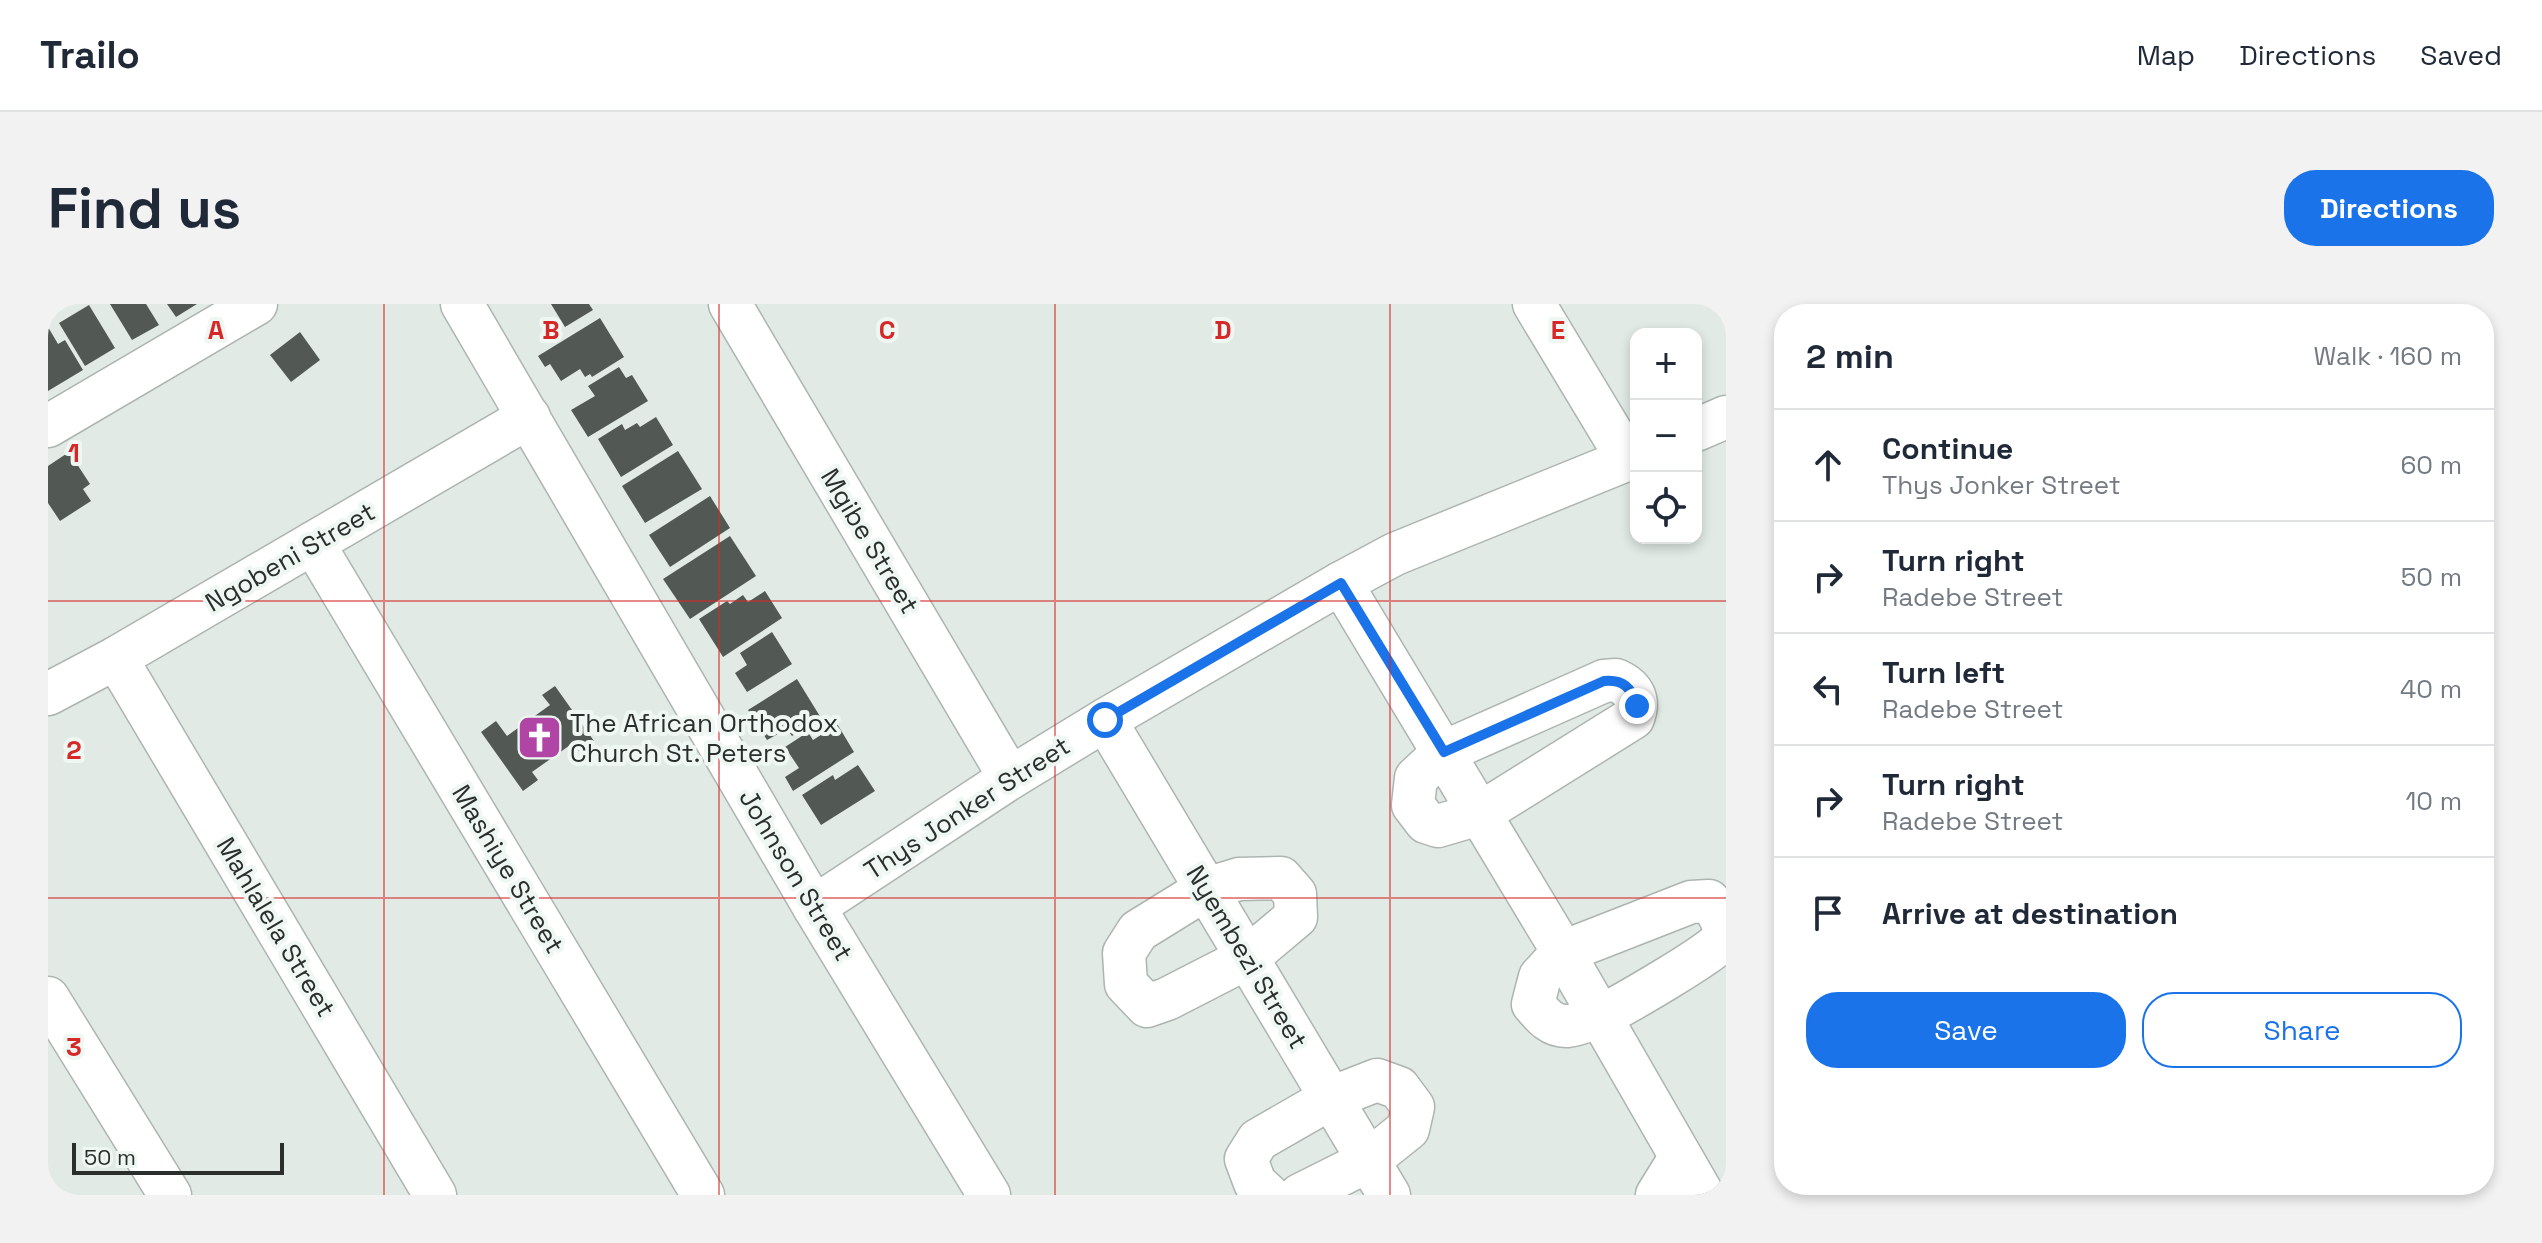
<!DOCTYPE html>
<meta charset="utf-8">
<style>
body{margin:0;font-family:"Space Grotesk",sans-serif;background:#f2f2f3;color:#1f2937}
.controls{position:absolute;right:24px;top:24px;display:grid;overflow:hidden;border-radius:16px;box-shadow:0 4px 12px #0003}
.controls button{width:72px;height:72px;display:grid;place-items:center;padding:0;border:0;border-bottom:2px solid #e0e1e3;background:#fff;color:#1f2937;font:40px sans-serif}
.scale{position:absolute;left:24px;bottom:20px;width:212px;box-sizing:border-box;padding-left:8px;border:4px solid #2a2e2c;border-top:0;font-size:22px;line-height:28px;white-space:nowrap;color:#2a2e2c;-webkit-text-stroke:6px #eef7f2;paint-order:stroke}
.stop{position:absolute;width:24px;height:24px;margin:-18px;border:6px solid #1a73e8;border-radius:50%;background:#fff}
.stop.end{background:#1a73e8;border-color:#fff;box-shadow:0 2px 8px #0008}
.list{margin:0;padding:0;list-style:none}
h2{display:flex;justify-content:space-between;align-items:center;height:104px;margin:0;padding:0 32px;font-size:34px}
h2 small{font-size:26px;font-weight:400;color:#747a83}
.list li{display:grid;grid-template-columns:52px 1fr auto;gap:24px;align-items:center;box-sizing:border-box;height:112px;padding:0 32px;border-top:2px solid #e0e1e3}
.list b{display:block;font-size:30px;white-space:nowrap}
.list p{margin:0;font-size:26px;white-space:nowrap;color:#747a83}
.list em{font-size:26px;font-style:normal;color:#747a83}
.actions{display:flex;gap:16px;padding:24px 32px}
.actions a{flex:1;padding:18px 0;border:2px solid #1a73e8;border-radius:32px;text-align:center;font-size:28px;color:#1a73e8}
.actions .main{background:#1a73e8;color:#fff}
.icon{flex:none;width:44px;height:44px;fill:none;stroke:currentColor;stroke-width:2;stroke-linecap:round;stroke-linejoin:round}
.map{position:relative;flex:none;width:1678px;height:891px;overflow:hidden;border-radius:32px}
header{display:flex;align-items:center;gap:48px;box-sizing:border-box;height:112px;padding:0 40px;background:#fff;border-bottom:2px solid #e0e1e3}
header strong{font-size:38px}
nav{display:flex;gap:44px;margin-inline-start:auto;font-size:28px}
.intro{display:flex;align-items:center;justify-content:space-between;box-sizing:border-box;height:192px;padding:0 48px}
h1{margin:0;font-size:56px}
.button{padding:20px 36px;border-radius:32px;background:#1a73e8;color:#fff;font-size:28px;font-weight:700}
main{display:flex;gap:48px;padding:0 48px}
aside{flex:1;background:#fff;border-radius:32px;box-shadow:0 4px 12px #0003}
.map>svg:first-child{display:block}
</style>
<header>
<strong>Trailo</strong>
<nav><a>Map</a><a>Directions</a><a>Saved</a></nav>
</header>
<div class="intro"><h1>Find us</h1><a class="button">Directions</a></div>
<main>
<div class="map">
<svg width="1678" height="891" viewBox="0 0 1678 891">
<rect width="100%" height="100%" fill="#e1eae5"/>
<!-- building -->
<g fill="#525955">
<path d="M62 0H98L111 21 84 36Z"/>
<path d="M119 0H149L128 13Z"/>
<path d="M503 0H541L545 6 517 23Z"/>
<path d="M41 1 67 44 37 62 11 19Z"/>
<path d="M552 14 576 53 544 73 542 70 537 73 532 65 513 77 502 60 497 63 490 52Z"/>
<path d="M0 23 10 40 17 36 35 66 0 87Z"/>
<path d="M252 28 272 56 243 78 222 51Z"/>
<path d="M571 63 578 74 584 71 600 97 540 133 523 106 547 92 540 82Z"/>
<path d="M608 113 625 141 573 173 550 135 574 120 577 126 589 119 592 123Z"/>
<path d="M630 147 654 185 597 219 574 182Z"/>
<path d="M21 148 42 180 35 185 43 197 12 217 0 199V162Z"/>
<path d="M662 192 682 224 622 263 601 231Z"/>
<path d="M682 232 708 272 642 315 615 275Z"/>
<path d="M717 287 734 314 675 353 651 315 679 297 682 300 695 291 700 298Z"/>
<path d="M724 328 744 360 699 388 687 369 699 361 692 349Z"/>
<path d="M749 375 773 414 744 432 739 425 719 436 700 406Z"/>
<path d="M507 382 546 437 531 447 525 439 484 468 490 476 475 487 433 428 448 417 459 432 502 401 494 391Z"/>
<path d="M785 413 806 448 745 487 737 473 751 464 737 443 760 428 765 436 776 429 771 421Z"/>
<path d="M810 461 827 487 773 521 754 491 785 471 787 476Z"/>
</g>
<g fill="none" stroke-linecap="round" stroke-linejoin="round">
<defs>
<g id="minor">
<path d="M414 0 766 603 941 891"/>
<path d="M682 0 962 474"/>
<path d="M1486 0 1580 156"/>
<path d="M0 122 208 0"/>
<path d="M1648 126 1678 113"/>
<path d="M265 239 655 891"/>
<path d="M1293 279 1515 648 1655 891"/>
<path d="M68 354 387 891"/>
<path d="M1568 376C1586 384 1592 396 1585 414L1431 510 1390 522 1378 518 1365 501 1368 474 1396 448 1556 377Z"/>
<path d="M0 390 68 354 481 113"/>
<path d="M1057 416 1341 891"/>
<path d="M1233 574 1247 590 1248 613 1199 654 1119 695 1099 702 1078 680 1076 649 1090 627 1158 585 1191 575Z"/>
<path d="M1661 597C1670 608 1678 619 1675 635 1669 647 1567 706 1550 713 1541 716 1529 721 1520 722 1504 723 1495 712 1485 700L1492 673 1515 648 1643 598Z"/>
<path d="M766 603 962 474 1057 416 1293 279 1347 250 1588 152"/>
<path d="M0 694 122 891"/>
<path d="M1220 891 1207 879 1198 855 1210 836 1283 794 1329 776 1351 784 1365 803 1360 825 1320 857 1252 891"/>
<path d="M1609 891 1632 854"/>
</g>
</defs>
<!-- minor casing -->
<use href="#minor" stroke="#adb5b0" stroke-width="45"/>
<!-- minor -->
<use href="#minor" stroke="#fff" stroke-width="42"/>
</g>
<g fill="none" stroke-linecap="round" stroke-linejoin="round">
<!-- route -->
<path stroke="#1a73e8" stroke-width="10" d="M1057 416 1293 279 1396 448 1556 377C1575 375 1584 384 1589 402"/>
</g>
<!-- grid -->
<path fill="none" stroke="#d62828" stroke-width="2" stroke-opacity="0.55" d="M336 0V891M671 0V891M1007 0V891M1342 0V891M0 297H1678M0 594H1678"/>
<!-- icons -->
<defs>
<symbol id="church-square" viewBox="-11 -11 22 22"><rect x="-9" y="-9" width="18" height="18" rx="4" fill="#b045a6" stroke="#eef7f2"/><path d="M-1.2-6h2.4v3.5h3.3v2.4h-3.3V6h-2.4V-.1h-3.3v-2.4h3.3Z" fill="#fff"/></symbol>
</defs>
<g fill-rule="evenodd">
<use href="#church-square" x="466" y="408" width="51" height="51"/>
</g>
<g text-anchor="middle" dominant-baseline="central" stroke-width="8" stroke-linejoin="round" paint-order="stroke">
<!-- street labels -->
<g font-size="26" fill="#2a2e2c" stroke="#eef7f2">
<text transform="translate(822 237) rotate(59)">Mgibe Street</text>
<text transform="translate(242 253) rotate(-30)">Ngobeni Street</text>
<text transform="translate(919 504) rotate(-33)">Thys Jonker Street</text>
<text transform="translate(460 565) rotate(59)">Mashiye Street</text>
<text transform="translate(748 571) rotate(59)">Johnson Street</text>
<text transform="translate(228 623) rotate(59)">Mahlalela Street</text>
<text transform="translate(1199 653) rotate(59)">Nyembezi Street</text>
</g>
<!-- poi labels -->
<g font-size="26" fill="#2a2e2c" stroke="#eef7f2" text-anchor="start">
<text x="522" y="419">The African Orthodox<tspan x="522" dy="30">Church St. Peters</tspan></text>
</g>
</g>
<g font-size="26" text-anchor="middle" font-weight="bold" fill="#d62828" stroke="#eef7f2" stroke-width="8" stroke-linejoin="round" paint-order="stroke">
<text x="168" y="35">A</text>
<text x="503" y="35">B</text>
<text x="839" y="35">C</text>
<text x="1175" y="35">D</text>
<text x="1510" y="35">E</text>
<text x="26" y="158">1</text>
<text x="26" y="455">2</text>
<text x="26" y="752">3</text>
</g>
</svg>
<div class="controls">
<button>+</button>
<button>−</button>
<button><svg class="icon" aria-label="locate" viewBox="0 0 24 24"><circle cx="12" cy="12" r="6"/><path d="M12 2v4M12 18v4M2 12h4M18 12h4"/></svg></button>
</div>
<div class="scale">50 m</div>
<div class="stop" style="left:1057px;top:416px"></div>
<div class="stop end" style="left:1589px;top:402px"></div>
</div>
<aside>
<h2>2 min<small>Walk · 160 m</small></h2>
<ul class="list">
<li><svg class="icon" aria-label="ahead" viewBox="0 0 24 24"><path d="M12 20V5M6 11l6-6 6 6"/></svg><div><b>Continue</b><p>Thys Jonker Street</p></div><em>60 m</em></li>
<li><svg class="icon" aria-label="right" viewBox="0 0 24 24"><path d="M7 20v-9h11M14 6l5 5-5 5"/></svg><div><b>Turn right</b><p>Radebe Street</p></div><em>50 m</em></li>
<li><svg class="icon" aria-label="left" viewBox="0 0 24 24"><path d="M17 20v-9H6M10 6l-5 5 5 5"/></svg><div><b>Turn left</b><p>Radebe Street</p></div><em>40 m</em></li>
<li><svg class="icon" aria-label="right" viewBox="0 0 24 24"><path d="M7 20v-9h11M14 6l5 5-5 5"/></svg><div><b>Turn right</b><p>Radebe Street</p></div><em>10 m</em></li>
<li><svg class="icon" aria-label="arrive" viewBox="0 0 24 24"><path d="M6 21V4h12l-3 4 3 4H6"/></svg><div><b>Arrive at destination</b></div></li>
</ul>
<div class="actions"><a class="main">Save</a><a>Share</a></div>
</aside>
</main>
